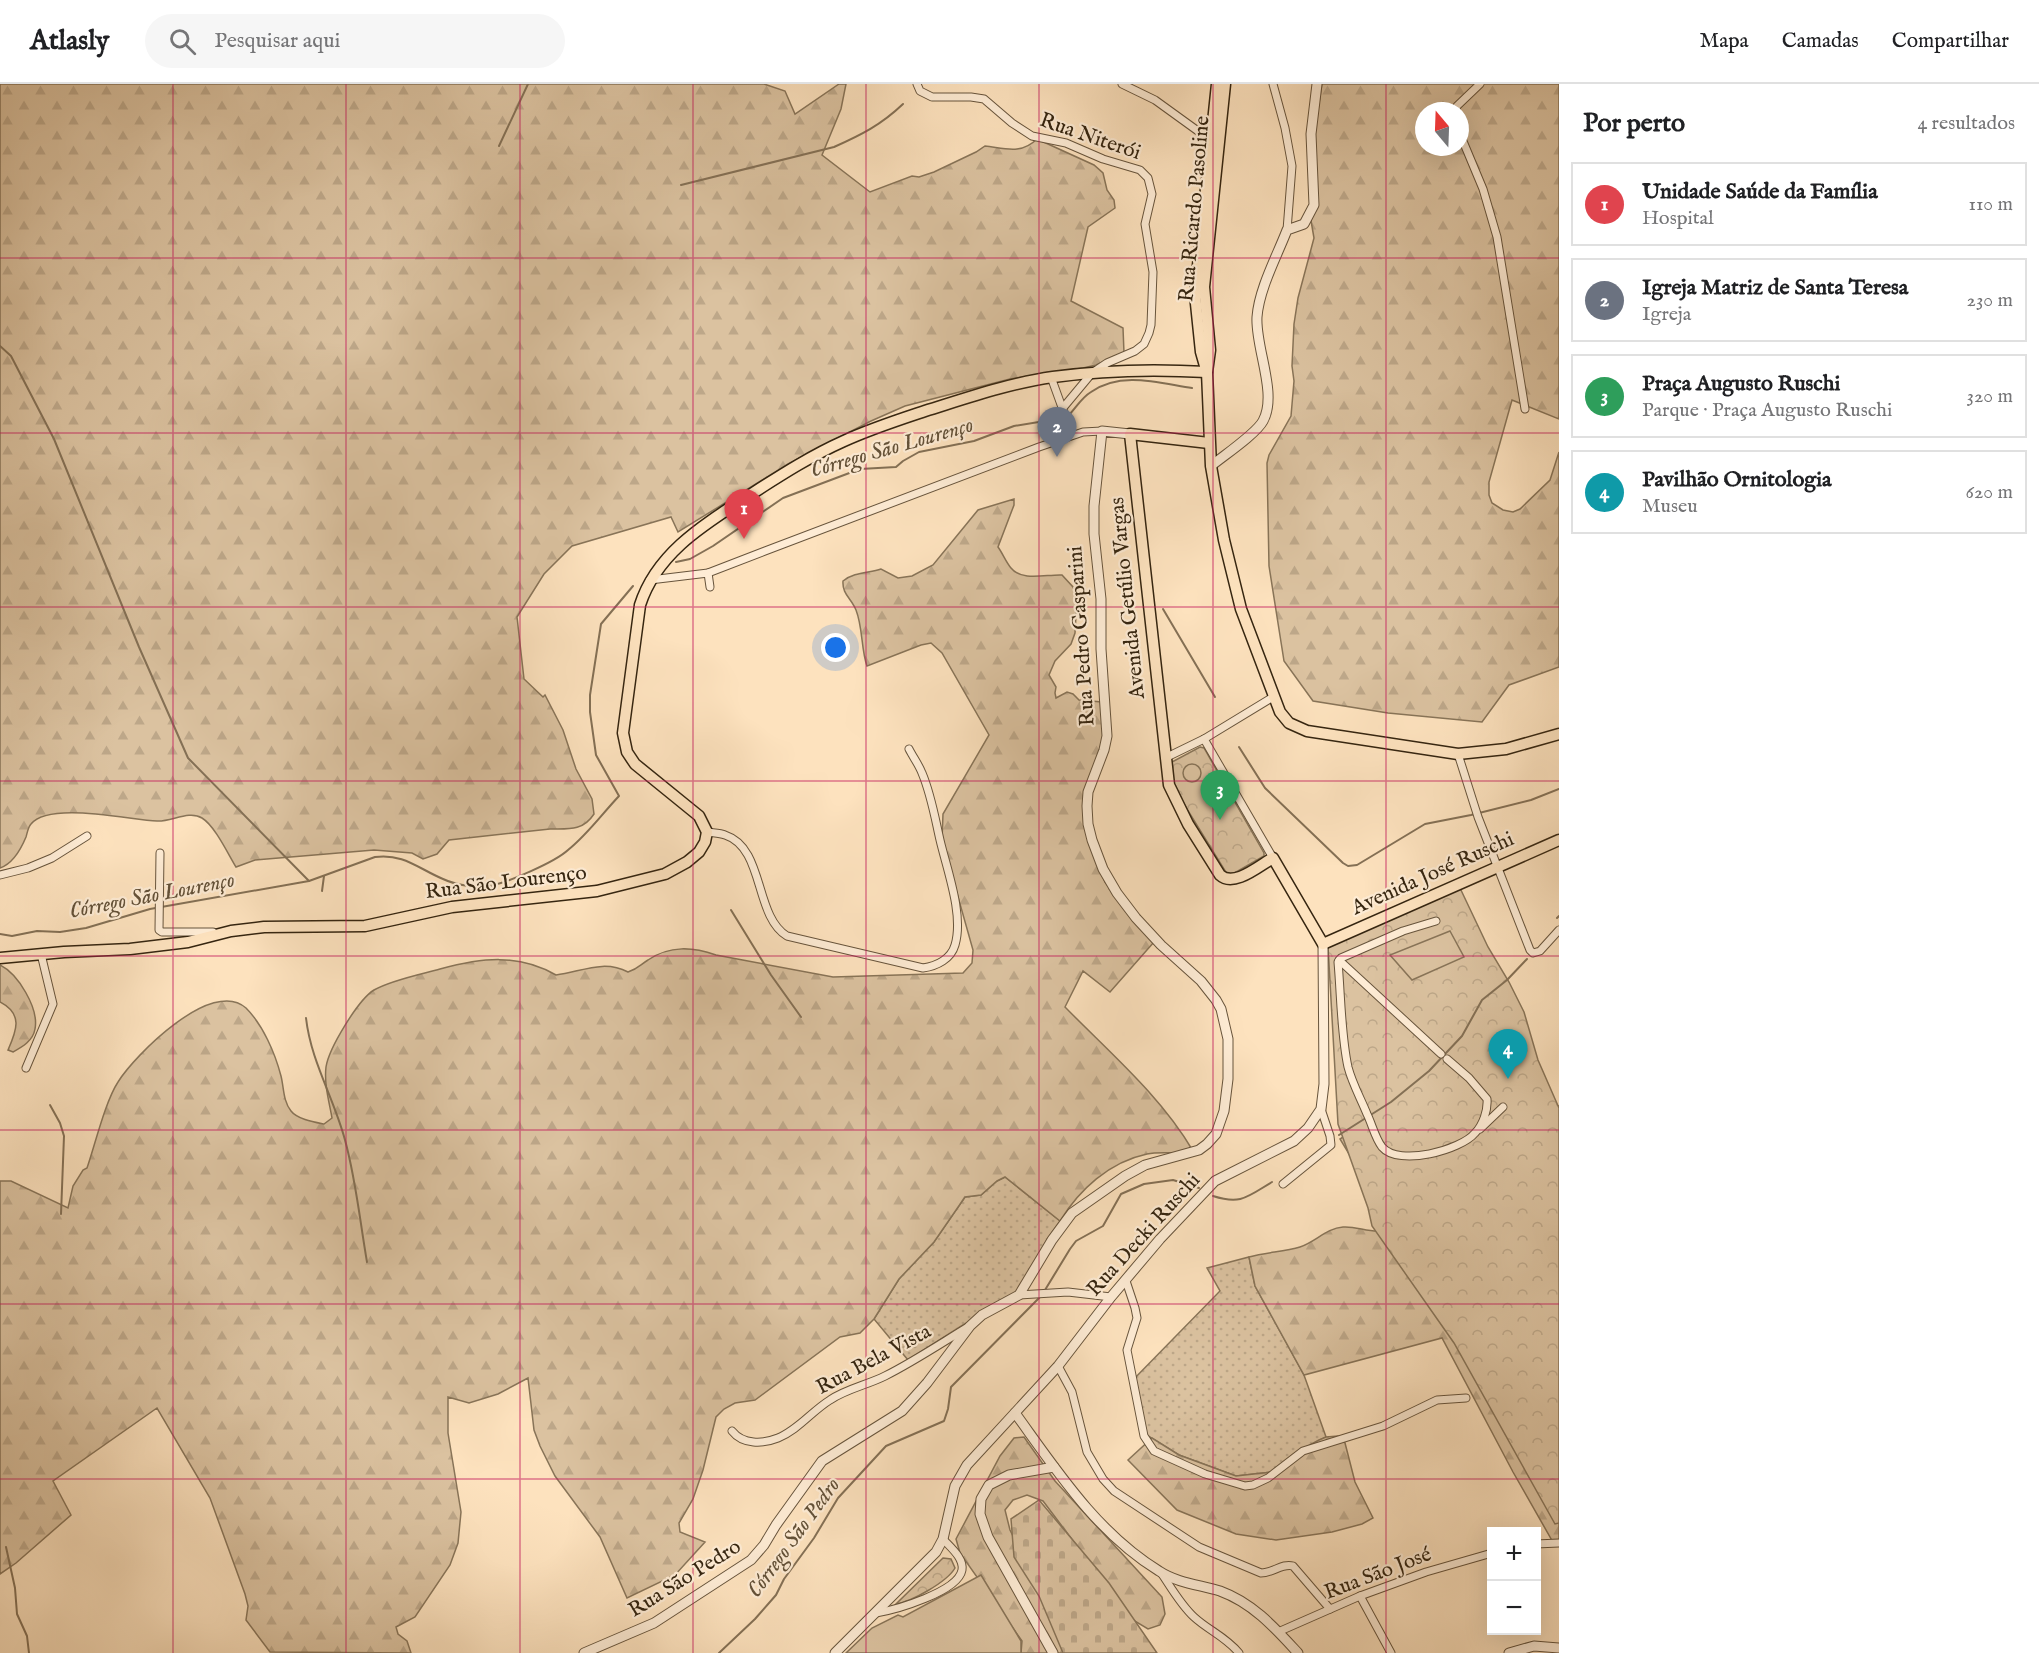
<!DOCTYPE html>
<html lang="pt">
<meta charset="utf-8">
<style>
body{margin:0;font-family:"IM FELL English",serif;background:#f6f6f6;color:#202124}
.controls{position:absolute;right:18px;bottom:18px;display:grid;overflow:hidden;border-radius:0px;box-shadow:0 6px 24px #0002}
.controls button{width:54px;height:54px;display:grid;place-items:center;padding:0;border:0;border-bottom:2px solid #e0e0e0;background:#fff;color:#202124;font:30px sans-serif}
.compass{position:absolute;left:1415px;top:18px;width:54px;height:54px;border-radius:50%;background:#fff;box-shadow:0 6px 24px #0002;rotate:341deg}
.you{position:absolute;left:836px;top:564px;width:21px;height:21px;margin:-15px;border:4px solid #fff;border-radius:50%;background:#1a73e8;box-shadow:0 0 0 9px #1a73e833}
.badge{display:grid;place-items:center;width:39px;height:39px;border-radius:50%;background:#0b8043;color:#fff;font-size:20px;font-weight:700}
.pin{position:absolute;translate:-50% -50px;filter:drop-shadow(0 2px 3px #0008)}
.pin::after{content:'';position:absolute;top:32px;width:21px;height:18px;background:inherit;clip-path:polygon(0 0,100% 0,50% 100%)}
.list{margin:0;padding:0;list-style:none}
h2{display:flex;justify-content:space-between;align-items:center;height:78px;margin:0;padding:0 24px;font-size:26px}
h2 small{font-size:20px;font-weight:400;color:#757577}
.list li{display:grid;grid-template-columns:39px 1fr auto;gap:18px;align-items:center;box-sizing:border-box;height:84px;margin:0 12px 12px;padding:0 12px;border:2px solid #e0e0e0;border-radius:0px}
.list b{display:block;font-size:22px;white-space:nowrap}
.list p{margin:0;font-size:20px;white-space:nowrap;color:#757577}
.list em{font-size:20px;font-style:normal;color:#757577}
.icon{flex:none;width:33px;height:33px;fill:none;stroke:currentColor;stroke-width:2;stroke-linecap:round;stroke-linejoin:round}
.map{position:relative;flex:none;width:1559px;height:1569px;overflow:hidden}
header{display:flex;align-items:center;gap:36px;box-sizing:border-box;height:84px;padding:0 30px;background:#fff;border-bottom:2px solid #e0e0e0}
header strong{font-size:28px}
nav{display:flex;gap:33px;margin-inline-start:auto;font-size:21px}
.search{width:420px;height:54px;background:#f6f6f6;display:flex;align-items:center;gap:15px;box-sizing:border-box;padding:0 21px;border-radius:33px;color:#757577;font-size:22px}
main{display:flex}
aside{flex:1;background:#fff}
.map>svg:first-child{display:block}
</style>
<header>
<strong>Atlasly</strong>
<div class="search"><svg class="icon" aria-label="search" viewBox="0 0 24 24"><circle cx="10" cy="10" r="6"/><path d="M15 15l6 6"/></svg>Pesquisar aqui</div>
<nav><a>Mapa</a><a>Camadas</a><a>Compartilhar</a></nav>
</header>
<main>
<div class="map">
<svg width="1559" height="1569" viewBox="0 0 1559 1569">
<defs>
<pattern id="grass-dots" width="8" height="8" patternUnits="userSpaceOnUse" patternTransform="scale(1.5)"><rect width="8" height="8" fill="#dbc2a0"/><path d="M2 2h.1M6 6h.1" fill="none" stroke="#bda789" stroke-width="1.8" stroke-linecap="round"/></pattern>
<pattern id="forest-firs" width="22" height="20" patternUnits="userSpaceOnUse" patternTransform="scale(1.5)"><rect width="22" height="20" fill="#dbc2a0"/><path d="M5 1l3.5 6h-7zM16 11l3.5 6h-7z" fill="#bda789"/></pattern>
<pattern id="cemetery-stones" width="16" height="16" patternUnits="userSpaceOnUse" patternTransform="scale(1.5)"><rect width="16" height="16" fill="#dbc2a0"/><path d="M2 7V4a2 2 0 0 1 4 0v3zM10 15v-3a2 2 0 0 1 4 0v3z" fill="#bda789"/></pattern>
<pattern id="park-crowns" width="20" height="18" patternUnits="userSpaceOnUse" patternTransform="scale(1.5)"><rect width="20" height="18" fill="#dbc2a0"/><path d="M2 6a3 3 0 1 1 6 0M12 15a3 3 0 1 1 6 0" fill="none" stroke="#bda789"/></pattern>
</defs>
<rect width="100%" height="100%" fill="#fde2be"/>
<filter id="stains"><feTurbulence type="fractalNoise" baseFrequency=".00333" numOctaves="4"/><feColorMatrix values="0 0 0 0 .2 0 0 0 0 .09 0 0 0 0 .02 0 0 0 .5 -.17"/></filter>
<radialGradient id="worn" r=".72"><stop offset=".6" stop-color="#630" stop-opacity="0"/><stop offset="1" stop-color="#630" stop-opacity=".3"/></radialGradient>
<!-- grass -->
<g fill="url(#grass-dots)" stroke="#887458" stroke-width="1.5">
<path d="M1005 1093 1060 1137 1048 1154 1016 1213 963 1241 908 1276 874 1235 899 1195 934 1158 965 1113 981 1111 997 1097Z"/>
<path d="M1249 1173 1255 1202 1304 1291 1326 1353 1295 1369 1272 1388 1236 1392 1179 1371 1140 1347 1131 1298 1220 1207 1207 1184Z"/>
</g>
<!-- forest -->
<g fill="url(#forest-firs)" stroke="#887458" stroke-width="1.5" fill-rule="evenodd">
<path d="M0 0H764L785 7 795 30 839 0H846L841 25 822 71 870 108 912 92 919 93 934 88 976 68 985 62C1004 64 1021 71 1037 55L1094 81 1103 89 1107 106 1114 116 1115 124 1088 143 1071 217 1123 244 1124 269 1096 281 1083 284 1010 295 905 322 871 337 788 380 678 448 671 433 572 462 544 490 517 533 524 595 543 613 545 611 563 646 576 685 592 715 594 730C583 747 569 745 550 745L449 756 437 770 423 775 412 769 374 766 255 776 236 783C228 770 215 742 202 734 189 726 171 738 157 737 130 736 49 717 31 740 28 743 27 750 26 753 21 765 12 780 0 784Z"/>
<path d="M1322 0H1559V335L1512 316 1489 398V411L1492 419 1503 426 1513 428 1520 425 1550 396 1559 368V583L1509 601 1482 638 1388 629 1313 617 1284 577 1269 482 1267 379 1269 371 1291 332 1294 297 1292 282 1294 240 1298 214 1314 154 1310 131 1314 52ZM1424 27H1460V63H1424Z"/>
<path d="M1014 415V421L998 463C1003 470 1006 478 1011 484 1022 498 1047 490 1062 491L1073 503 1077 513 1075 549 1071 560 1055 577 1049 591 1056 603 1055 609 1056 614 1067 608 1073 610 1079 616 1102 618 1105 645 1102 670 1087 700 1091 761 1105 798 1154 858 1110 908 1083 887 1065 923C1109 968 1161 1012 1193 1067 1178 1071 1162 1067 1147 1070 1109 1078 1079 1106 1060 1137L1005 1093 997 1097 981 1111 965 1113 934 1158 899 1195 874 1235 860 1249 840 1253 755 1316 735 1319 724 1325 716 1333 703 1386 693 1415 679 1439 680 1448 705 1458 675 1491 627 1514 600 1453 555 1392 540 1362 534 1346 528 1294 498 1310 469 1319 448 1313V1349L461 1428 458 1459 450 1481 415 1533 396 1543 398 1550 407 1557 411 1569 270 1568 246 1536 248 1522 245 1510 210 1414 157 1324 53 1397 71 1431 16 1479 0 1490V1097H11L68 1124 73 1102 83 1086 87 1084C95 1061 105 1018 118 998 134 972 212 893 246 924 263 941 275 969 281 992 284 1004 283 1017 291 1027 297 1035 314 1038 324 1040L332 1034C329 1017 324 1000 326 983 329 964 358 916 374 906 391 896 422 890 440 885 481 874 518 869 556 891 581 888 603 875 628 888 638 885 640 881 648 876 670 861 693 863 716 871L833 893 963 889 972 879 973 866 942 756 943 730 989 651 942 569 931 559 921 561 867 582C861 565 863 544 856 526 851 514 842 510 843 497 854 488 869 489 881 485L898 494 912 492 933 481 978 426Z"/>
<path d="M0 881C18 890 39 924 35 945 33 957 22 963 13 968L8 966C17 946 23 930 0 918Z"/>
<path d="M1553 1020 1559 1022V1460H1554L1513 1388 1442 1254 1304 1291 1255 1202 1249 1173C1266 1168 1284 1168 1300 1163 1315 1158 1327 1144 1343 1143 1356 1142 1367 1148 1380 1147L1363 1093 1340 1055 1384 1026Z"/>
<path d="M1338 1352 1345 1359 1355 1398 1373 1434 1362 1440 1332 1448 1276 1456 1236 1450 1177 1426 1128 1376 1152 1354 1179 1371 1236 1392 1272 1388 1295 1369 1319 1356 1326 1353Z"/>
<path d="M1024 1353 1055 1397 1162 1513 1165 1530 1160 1541 1148 1545 1133 1536 1043 1417 1027 1411 1013 1416 1005 1426 1010 1446 1070 1569H1021L1022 1557 960 1469 956 1455 1000 1372 1014 1354Z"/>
</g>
<!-- cemetery -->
<path fill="url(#cemetery-stones)" stroke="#887458" stroke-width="1.5" d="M1039 1416 1109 1499 1157 1569H1063L1039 1512 1014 1473 1011 1435Z"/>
<!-- park -->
<g fill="url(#park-crowns)" stroke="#887458" stroke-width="1.5">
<path d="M1200 663 1204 664 1264 769V772L1231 791 1227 790 1174 704 1172 678Z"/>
<path d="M1460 804 1488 863 1509 898 1524 928 1538 976 1559 1024V1439L1555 1440 1454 1259 1372 1142 1368 1124 1338 1040 1328 862Z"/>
<path d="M943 1474 951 1475 955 1484C947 1498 911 1518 896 1520Z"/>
</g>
<!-- garden -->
<g fill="#dbc2a0" stroke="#887458" stroke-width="1.5">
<circle cx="1192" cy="689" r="9"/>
<path d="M1450 847 1464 873 1412 896 1390 871Z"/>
<path d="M981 1491 1021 1557V1569H846L872 1544 898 1531 903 1533Z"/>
</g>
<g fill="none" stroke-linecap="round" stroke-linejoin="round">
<!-- stream -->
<g stroke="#847055" stroke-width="2">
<path d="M499 62 528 0"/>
<path d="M681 101 834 63C861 51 881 41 903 20"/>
<path d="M0 262 11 272 54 355 139 563 188 674 309 797"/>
<path d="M1068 332C1076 324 1081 314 1091 308 1121 287 1159 299 1192 304"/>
<path d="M676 478 690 475 713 462 783 414 860 385 896 383 903 377 919 368 974 357 1014 342 1063 334"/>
<path d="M1163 525 1215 613"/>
<path d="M1239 663 1265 704 1343 779 1348 782 1357 781 1425 740 1471 731 1531 716 1559 705"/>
<path d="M322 807 324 792"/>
<path d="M731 826 771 891 801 933"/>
<path d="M1557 834 1559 832"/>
<path d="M0 850 12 852 37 847 60 848 86 844 150 825 309 797 375 773C403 769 419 785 443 795 456 801 474 804 489 802 507 799 555 778 568 766 587 751 602 730 619 712L596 671 590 628V611L601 540 633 502"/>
<path d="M306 934C311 978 334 1014 345 1056 356 1096 360 1138 367 1178"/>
<path d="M50 1021 60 1039 64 1052 61 1130"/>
<path d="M1339 1051 1391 1018 1429 987 1462 952 1482 916 1507 896 1527 875"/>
<path d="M1213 1112C1241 1121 1247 1113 1272 1098"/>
<path d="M1045 1206 1070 1165 1076 1157 1103 1142 1121 1110 1144 1100 1173 1096 1199 1104"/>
<path d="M6 1463 15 1504 17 1530 27 1552 29 1569"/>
<path d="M719 1569 755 1535 776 1511 784 1495 814 1454 838 1414 886 1362 944 1337 948 1325 951 1303 1042 1211"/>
</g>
<defs>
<g id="minor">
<path d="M917 0 920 7 932 13H971L984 15 1012 39 1032 52 1066 59 1103 75 1140 86 1148 94 1152 110 1145 140 1153 188 1151 241 1149 249 1144 260 1135 267 1107 279 1092 289 1062 325"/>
<path d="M1122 0 1155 16 1202 50 1211 59"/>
<path d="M1273 0 1285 44 1292 82 1287 146"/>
<path d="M1455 27 1457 22 1480 0"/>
<path d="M1460 50 1483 105 1497 153 1525 325"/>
<path d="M1051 293 1072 351"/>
<path d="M708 489 710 503"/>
<path d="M650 496 708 489 765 467 1039 363 1083 348 1102 347"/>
<path d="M1204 655 1273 774"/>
<path d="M1458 670 1478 733 1530 866 1533 869 1540 867 1559 846"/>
<path d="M1165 674 1204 655 1273 613"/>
<path d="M707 748C713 749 720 749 725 751 765 764 754 832 787 852L923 884C937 882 951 875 955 861 964 831 947 786 940 756 935 734 931 710 922 689 919 681 913 673 909 665"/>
<path d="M160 769 159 846 162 848H213"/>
<path d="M0 791 28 784 52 774 87 752"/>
<path d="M1436 837 1403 847 1341 874 1338 878C1341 912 1341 951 1348 983 1352 999 1361 1015 1367 1030 1372 1040 1375 1054 1382 1063 1399 1083 1461 1066 1475 1049 1483 1041 1488 1026 1487 1015L1469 994 1447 975"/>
<path d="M1339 876 1441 970"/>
<path d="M26 984 53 920 41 870"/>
<path d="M1480 1045 1503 1023"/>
<path d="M1283 1100 1331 1061 1330 1052 1321 1025"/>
<path d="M1126 1197 1135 1224 1137 1234 1127 1266 1144 1352 1154 1367 1205 1390 1245 1402 1253 1401 1268 1394 1303 1367 1383 1342 1437 1316 1466 1314"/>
<path d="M1019 1211 1068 1208 1111 1213"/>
<path d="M1058 1282 1072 1308 1087 1368 1103 1395 1114 1407 1199 1463 1261 1489C1273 1489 1282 1479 1293 1482L1330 1525"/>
<path d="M732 1347C743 1361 763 1360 778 1354 798 1346 812 1327 830 1316 846 1305 867 1301 885 1292 913 1278 940 1260 968 1243"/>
<path d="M1536 1460 1559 1459"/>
<path d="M1162 1490C1172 1505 1181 1521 1194 1533 1208 1546 1226 1553 1239 1569"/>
<path d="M1360 1512 1391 1569"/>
<path d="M876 1529C895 1526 958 1508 962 1486 964 1474 950 1463 943 1455"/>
<path d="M1278 1548 1360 1512 1426 1488 1492 1469"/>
</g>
<g id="tertiary">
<path d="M1211 382C1223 372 1256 350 1263 337 1278 310 1255 263 1257 233 1259 205 1277 172 1287 146L1304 140 1314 121 1311 50 1317 0"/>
<path d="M1015 1329C1057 1387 1097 1449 1159 1487 1177 1499 1201 1501 1220 1507 1253 1519 1275 1544 1298 1569"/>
<path d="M584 1569 654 1539 751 1476 764 1461 776 1441 822 1377 902 1327 927 1299 970 1242 982 1231 1019 1211 1052 1156 1072 1129 1125 1092 1145 1081 1199 1066 1207 1060 1216 1050 1224 1027 1228 995V955L1221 925 1216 916 1201 897 1161 861 1136 834 1117 809 1103 785 1092 756 1088 740 1087 722 1088 708 1104 666 1107 652 1101 565V515L1094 450V422L1102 347 1130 350"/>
<path d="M835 1569 936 1468 943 1455 955 1402 967 1381 1058 1282 1111 1213 1160 1155 1215 1097 1294 1057 1308 1044 1321 1025 1324 1000 1323 860"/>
<path d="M1053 1569 988 1453 980 1430 981 1415 989 1401 1009 1391 1054 1383"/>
<path d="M1509 1569 1534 1562 1559 1564"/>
</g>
<g id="primary">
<path d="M1225 0 1204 203 1210 266 1207 288 1211 382 1224 456 1241 525 1280 628 1289 639 1307 647 1458 670 1506 665 1559 650"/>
<path d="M1205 282 1201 268 1195 210 1217 0"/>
<path d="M1209 359 1130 350 1169 701 1188 740 1220 791C1234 804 1260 781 1273 774L1323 860 1559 756"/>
<path d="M0 874 64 868 130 865 188 858 231 847 264 843 365 842 452 823 597 807 665 790 687 778 699 768 705 758 707 748 699 732 635 680 627 668 623 649 640 521C656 471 700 443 742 416 775 395 808 373 844 357 870 345 898 336 925 327 967 314 1010 299 1053 293 1104 286 1156 285 1207 288"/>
</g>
</defs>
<!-- minor casing -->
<use href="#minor" stroke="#67543c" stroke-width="9"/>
<!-- tertiary casing -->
<use href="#tertiary" stroke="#67543c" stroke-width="11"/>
<!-- primary casing -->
<use href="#primary" stroke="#352510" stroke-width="13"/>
<!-- minor -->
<use href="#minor" stroke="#feecd5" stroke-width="7"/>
<!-- tertiary -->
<use href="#tertiary" stroke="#feecd5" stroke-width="9"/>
<!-- primary -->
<use href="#primary" stroke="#fde2be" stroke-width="10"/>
</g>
<!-- grid -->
<path fill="none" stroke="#c2185b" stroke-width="1.5" stroke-opacity="0.55" d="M173 0V1569M346 0V1569M520 0V1569M693 0V1569M866 0V1569M1039 0V1569M1213 0V1569M1386 0V1569M0 174H1559M0 349H1559M0 523H1559M0 697H1559M0 872H1559M0 1046H1559M0 1220H1559M0 1395H1559"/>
<g text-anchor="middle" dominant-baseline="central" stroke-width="4.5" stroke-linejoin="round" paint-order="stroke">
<!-- street labels -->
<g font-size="21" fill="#352510" stroke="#feecd5">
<text transform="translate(1090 53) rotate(19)">Rua Niterói</text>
<text transform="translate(1195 125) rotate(-85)">Rua Ricardo Pasoline</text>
<text transform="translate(1128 514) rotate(-96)">Avenida Getúlio Vargas</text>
<text transform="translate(1082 552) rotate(-94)">Rua Pedro Gasparini</text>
<text transform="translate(1433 790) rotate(-24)">Avenida José Ruschi</text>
<text transform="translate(506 799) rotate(-7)">Rua São Lourenço</text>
<text transform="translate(1144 1151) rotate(-48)">Rua Decki Ruschi</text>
<text transform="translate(874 1276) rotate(-28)">Rua Bela Vista</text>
<text transform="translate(1378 1490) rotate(-21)">Rua São José</text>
<text transform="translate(685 1495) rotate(-32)">Rua São Pedro</text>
</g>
<!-- water labels -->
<g font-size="22" font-style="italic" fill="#635138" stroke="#feecd5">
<text transform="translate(892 364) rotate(-16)">Córrego São Lourenço</text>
<text transform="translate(152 812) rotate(-11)">Córrego São Lourenço</text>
<text transform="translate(794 1454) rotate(-54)">Córrego São Pedro</text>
</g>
</g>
<rect width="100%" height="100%" filter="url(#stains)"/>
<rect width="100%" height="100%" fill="url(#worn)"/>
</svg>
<div class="controls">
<button>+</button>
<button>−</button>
</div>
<svg class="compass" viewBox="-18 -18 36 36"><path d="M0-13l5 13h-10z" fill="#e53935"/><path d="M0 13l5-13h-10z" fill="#757577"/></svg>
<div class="you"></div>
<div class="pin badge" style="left:744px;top:455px;background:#e0444e">1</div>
<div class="pin badge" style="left:1057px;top:373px;background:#6b7280">2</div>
<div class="pin badge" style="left:1220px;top:736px;background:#2e9e5b">3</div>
<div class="pin badge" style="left:1508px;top:995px;background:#0f9aa8">4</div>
</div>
<aside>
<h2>Por perto<small>4 resultados</small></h2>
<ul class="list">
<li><span class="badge" style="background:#e0444e">1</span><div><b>Unidade Saúde da Família</b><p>Hospital</p></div><em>110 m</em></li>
<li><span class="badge" style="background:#6b7280">2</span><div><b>Igreja Matriz de Santa Teresa</b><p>Igreja</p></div><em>230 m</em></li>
<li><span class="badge" style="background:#2e9e5b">3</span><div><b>Praça Augusto Ruschi</b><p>Parque · Praça Augusto Ruschi</p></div><em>320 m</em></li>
<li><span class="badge" style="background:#0f9aa8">4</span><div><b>Pavilhão Ornitologia</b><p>Museu</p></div><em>620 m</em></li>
</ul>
</aside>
</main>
